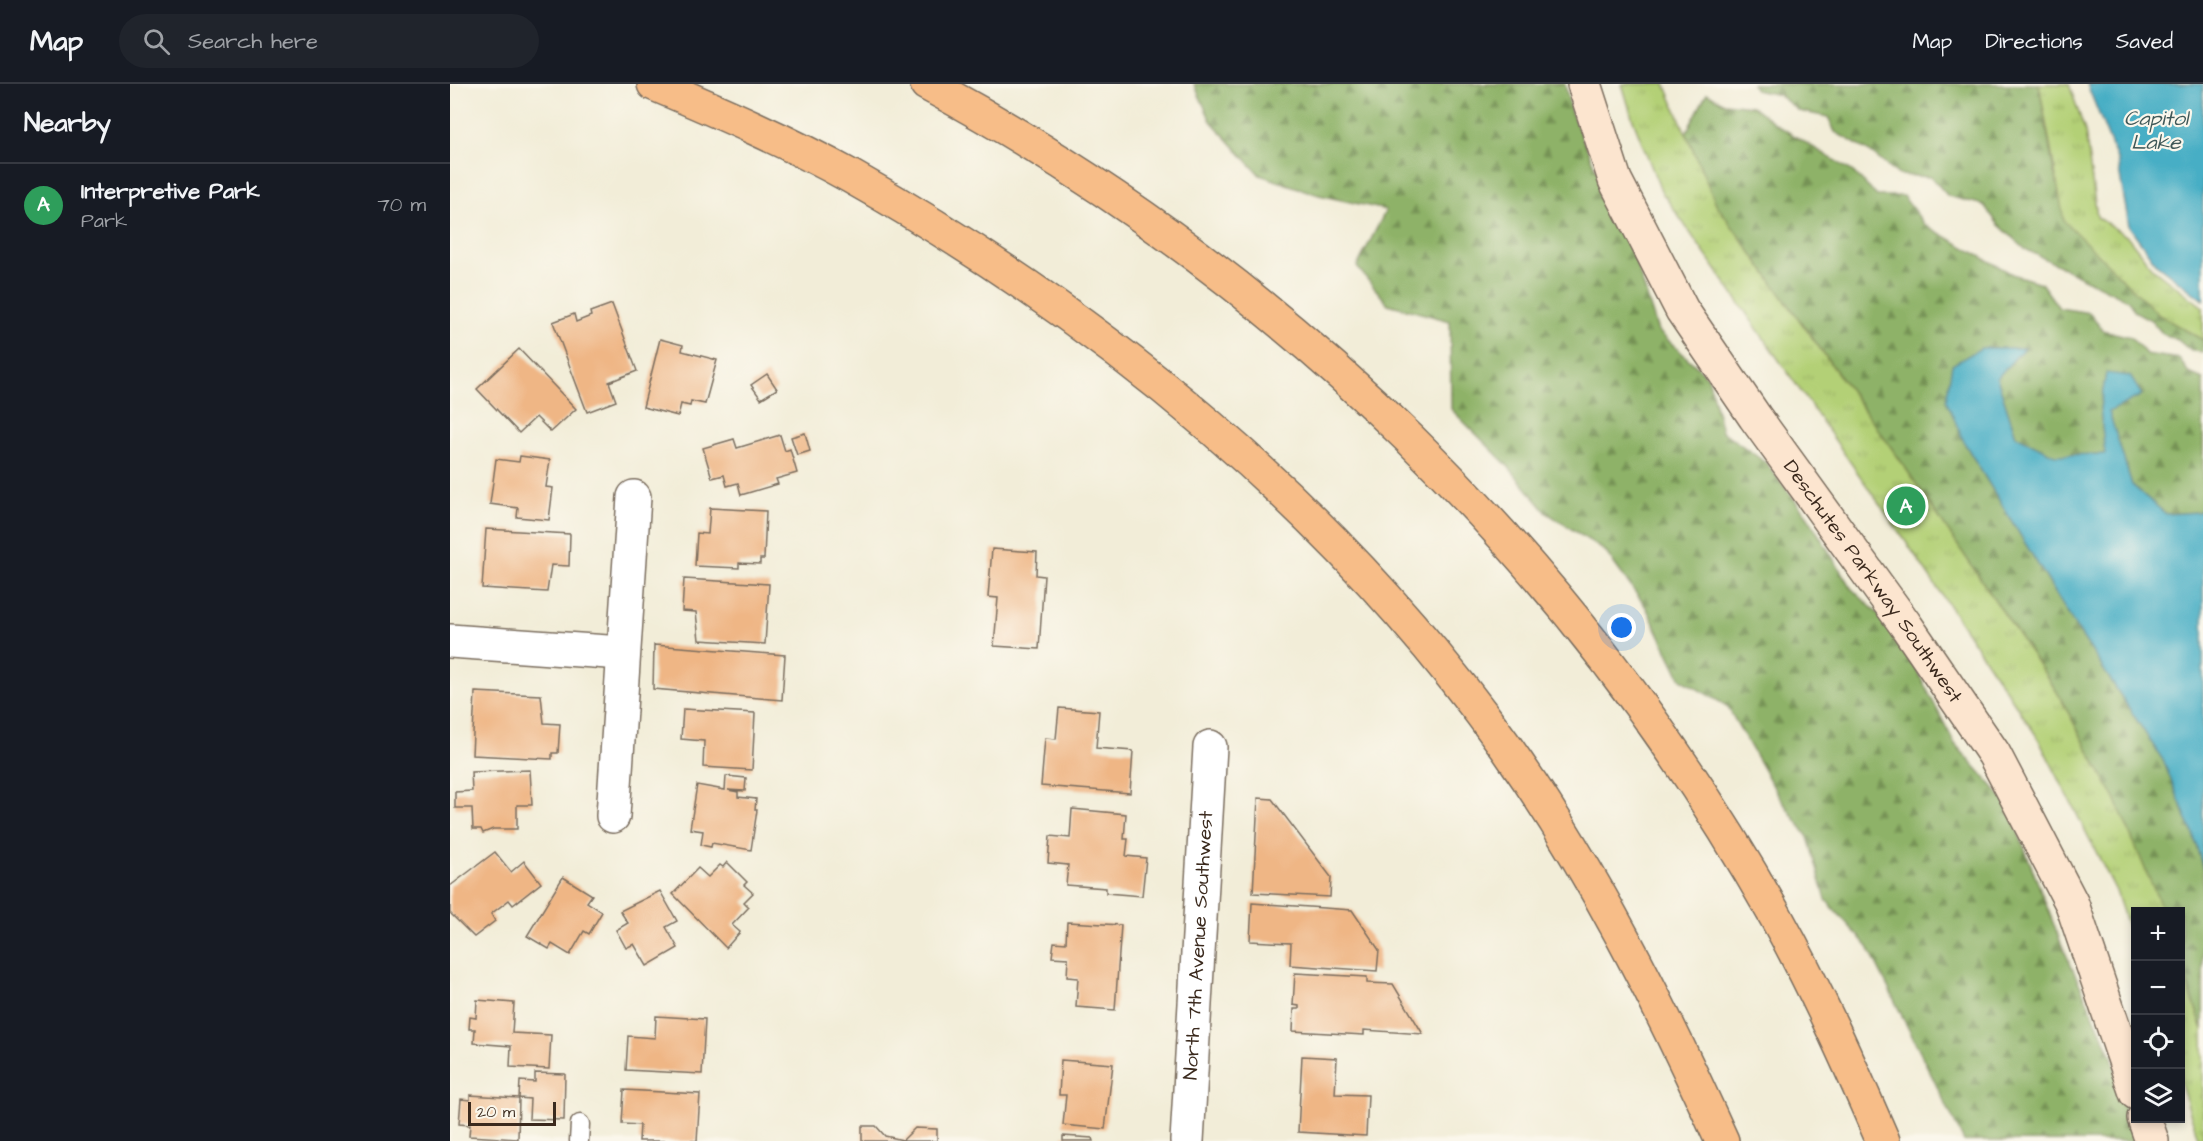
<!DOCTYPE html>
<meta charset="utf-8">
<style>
body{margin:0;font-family:"Architects Daughter",sans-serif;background:#20242c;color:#f1f3f6}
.controls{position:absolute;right:18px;bottom:18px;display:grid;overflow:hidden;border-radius:0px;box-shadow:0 3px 9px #0003}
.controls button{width:54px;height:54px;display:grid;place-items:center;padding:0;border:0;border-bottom:2px solid #363941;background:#171b24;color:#f1f3f6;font:30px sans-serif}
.scale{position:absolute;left:18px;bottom:15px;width:88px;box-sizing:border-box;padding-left:6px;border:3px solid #3b2a1e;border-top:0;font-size:16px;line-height:21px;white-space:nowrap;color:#3b2a1e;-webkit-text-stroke:4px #fbf7ec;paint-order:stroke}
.you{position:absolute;left:1172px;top:544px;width:21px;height:21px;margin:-15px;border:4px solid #fff;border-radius:50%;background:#1a73e8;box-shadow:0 0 0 9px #1a73e833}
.badge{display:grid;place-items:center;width:39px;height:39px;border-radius:50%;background:#0b8043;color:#fff;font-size:20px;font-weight:700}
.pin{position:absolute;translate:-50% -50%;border:3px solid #fff;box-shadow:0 2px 6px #0006}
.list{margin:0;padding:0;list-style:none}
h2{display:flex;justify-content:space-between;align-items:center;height:78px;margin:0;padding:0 24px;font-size:26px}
h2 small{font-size:20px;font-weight:400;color:#9ea1a6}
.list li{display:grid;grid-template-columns:39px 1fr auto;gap:18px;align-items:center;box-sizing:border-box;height:84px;padding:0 24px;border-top:2px solid #363941}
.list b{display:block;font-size:22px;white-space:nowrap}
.list p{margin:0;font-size:20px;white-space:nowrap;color:#9ea1a6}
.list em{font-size:20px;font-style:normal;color:#9ea1a6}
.icon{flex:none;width:33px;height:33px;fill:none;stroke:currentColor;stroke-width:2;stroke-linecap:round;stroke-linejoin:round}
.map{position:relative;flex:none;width:1753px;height:1057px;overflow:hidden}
header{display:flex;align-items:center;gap:36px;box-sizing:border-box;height:84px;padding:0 30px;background:#171b24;border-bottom:2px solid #363941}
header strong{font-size:28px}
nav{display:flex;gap:33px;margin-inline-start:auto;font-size:21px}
.search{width:420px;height:54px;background:#20242c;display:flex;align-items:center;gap:15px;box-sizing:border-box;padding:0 21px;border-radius:33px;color:#9ea1a6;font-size:22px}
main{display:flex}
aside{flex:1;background:#171b24}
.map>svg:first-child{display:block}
</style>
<header>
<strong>Map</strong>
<div class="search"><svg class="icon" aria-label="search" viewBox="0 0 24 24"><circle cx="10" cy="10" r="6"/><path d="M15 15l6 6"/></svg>Search here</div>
<nav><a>Map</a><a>Directions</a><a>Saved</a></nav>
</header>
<main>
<aside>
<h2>Nearby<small></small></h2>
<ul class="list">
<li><span class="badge" style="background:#2e9e5b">A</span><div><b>Interpretive Park</b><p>Park</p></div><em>70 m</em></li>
</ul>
</aside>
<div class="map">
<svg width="1753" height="1057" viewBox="0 0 1753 1057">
<defs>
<pattern id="forest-firs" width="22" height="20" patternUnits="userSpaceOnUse" patternTransform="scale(1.5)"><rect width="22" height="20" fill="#8eb267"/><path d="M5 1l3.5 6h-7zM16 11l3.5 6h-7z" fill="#759154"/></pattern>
<pattern id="park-tufts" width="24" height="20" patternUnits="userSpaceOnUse" patternTransform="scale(1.5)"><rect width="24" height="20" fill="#b3d076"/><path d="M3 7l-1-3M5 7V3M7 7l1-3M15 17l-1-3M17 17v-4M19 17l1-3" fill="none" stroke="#9bb366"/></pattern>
</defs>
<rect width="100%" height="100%" fill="#fbf7ec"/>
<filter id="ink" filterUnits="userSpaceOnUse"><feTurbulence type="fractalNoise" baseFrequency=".0167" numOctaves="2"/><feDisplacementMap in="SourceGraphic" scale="12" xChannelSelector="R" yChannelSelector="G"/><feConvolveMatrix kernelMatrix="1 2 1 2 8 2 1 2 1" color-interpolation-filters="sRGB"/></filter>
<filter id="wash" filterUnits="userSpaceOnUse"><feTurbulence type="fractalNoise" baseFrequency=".008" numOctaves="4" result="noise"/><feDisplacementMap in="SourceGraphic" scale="24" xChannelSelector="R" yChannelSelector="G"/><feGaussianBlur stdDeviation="1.35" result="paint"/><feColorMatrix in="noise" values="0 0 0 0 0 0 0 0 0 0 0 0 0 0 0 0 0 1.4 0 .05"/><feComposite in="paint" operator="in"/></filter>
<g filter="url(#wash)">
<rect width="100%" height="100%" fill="#f2edd8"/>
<!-- forest -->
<g fill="url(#forest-firs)" stroke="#646e42" stroke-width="1.5">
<path d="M744 0H1115L1121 28 1185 175 1208 247 1258 293 1272 347 1316 379 1358 433 1401 504 1447 548 1505 660 1557 719 1611 859 1662 972 1683 1057H1514L1418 863 1376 816 1358 753 1330 714 1277 622 1231 595 1196 523 1155 467 1097 429 1057 381 1001 325 1000 237 938 220 907 183 936 126 869 111 810 91 761 37Z"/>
<path d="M1302 0H1589L1604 89 1709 231 1753 256V268L1741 267 1728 256 1713 250 1701 236 1684 227 1678 216 1575 165 1548 140 1534 121 1498 112 1481 93 1449 91 1420 68 1385 48 1378 33 1349 27 1329 11 1305 6Z"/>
<path d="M1257 9 1274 19 1302 22 1330 43 1402 87 1427 112H1453L1475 141 1562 190 1591 199 1609 224 1640 229 1652 246 1681 253 1696 270 1729 275 1739 289 1753 295V423L1749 428 1716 430 1682 401 1659 328 1679 292 1656 290 1650 324 1655 370 1605 372 1566 352 1547 294 1574 264H1531L1515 360 1626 543 1713 676 1744 753 1753 785V946L1731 879 1730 828 1713 827 1666 717 1607 608 1450 376 1266 120 1236 49Z"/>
</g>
<!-- park -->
<g fill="url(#park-tufts)" stroke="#777d4a" stroke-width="1.5">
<path d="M1172 0H1215L1266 120 1450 376 1607 608 1666 717 1713 827 1686 828 1685 866 1666 807 1588 654 1463 468 1211 107 1182 33Z"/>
<path d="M1589 0H1619L1635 47 1647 133 1678 153 1702 184 1753 223V256L1709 231 1614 137Z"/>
<path d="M1730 879 1753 946V1057H1749L1731 1001Z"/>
</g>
<!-- water -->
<g fill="#46aec5" stroke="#406c72" stroke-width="1.5">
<path d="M1637 0H1753V216L1706 180 1679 142 1667 75Z"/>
<path d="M1531 264H1574L1547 294 1566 352 1605 371 1655 370 1650 324 1656 289 1680 292 1692 311 1659 328 1682 401 1716 430 1749 428 1753 423V785L1744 753 1713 676 1626 543 1515 360 1496 316 1502 281Z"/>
</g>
<g id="blocks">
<!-- building -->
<g fill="#efb685">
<path d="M162 220 187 287 159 298 166 317 137 328 103 238 124 230 126 238 141 232 140 228Z"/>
<path d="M210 255 233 261 232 267 267 276 255 320 241 317 240 322 231 320 228 332 193 323Z"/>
<path d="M69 265 126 325 101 348 86 333 69 349 27 305Z"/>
<path d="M317 290 327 305 311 315 301 301Z"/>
<path d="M355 349 360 367 347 371 341 353Z"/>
<path d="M330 351 335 367 340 365 347 389 326 395 328 400 291 411 288 399 277 402 274 391 262 394 253 364 284 355 287 364Z"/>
<path d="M70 372 100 376 96 403 103 404 99 436 67 433 68 424 40 420 46 375 69 378Z"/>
<path d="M260 424 316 427 314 475H310V480L289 479V484L245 482 247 449 258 450Z"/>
<path d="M36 445 120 450 119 482 101 481 97 508 32 504Z"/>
<path d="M542 465 587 468 586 491 594 492 589 565 544 562 548 514 538 513Z"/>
<path d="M234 495 319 500 315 560 249 556 246 528 232 527Z"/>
<path d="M204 561 335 571 332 616 203 605Z"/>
<path d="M25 608 91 611 94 639 110 640 108 669H102V675L22 671Z"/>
<path d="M609 624 649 627 646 664 683 667 680 709 591 702 595 654 606 655Z"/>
<path d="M233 625 305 629 302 686 253 683 254 657 231 655Z"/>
<path d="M80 686 82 721H67V745H43L33 749 31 745H23L22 724H5V708L22 707 21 688Z"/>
<path d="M276 692 296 694 295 707 278 706 288 708V713L306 715 305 726H307L301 766 262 759 261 763 251 761 253 747 240 745 247 701 275 706Z"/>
<path d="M808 714 822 715 881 793 880 813 803 809Z"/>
<path d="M622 725 676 730 674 755H678L676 772 696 774 692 812 656 809V804L616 801 618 781 598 779 600 752 620 754Z"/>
<path d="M45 768 61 788 74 777 91 799 63 821 59 816 41 830 45 837 24 853 0 829V802Z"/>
<path d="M277 778 297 798 294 801 303 809 294 818 299 823 282 841 290 848 276 864 223 810 248 784 258 793 270 781 273 783Z"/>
<path d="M113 793 142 811 137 818 152 828 139 850 134 847 120 871 102 860 99 865 77 852Z"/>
<path d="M210 807 227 837 216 843 228 864 197 882 184 860 176 864 166 846 178 839 170 827Z"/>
<path d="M802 819 902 826 929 866 927 887 840 881 841 859 800 857Z"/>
<path d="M617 838 671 841 665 926 626 923 628 894 617 893 618 874 602 873 604 858 616 859Z"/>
<path d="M845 889 917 893V899L943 900 973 950 914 946V951L843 947 844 925H849V922L843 921Z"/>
<path d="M27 916 64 919 62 949 101 951 99 985 60 983 61 962 24 959 25 945H19L20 933 26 934Z"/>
<path d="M206 932 255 935 252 990 176 986 178 952 205 954Z"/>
<path d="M852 972 887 974 885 1010 918 1011 916 1052 848 1048Z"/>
<path d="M611 976 663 980 655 1045 613 1041 616 1011H609Z"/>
<path d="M85 989 115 990 114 1036 79 1035 80 1015 69 1014 70 997 85 998Z"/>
<path d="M174 1006 250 1010 247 1057H189L190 1041 172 1040Z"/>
<path d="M20 1011 69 1014 68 1055 19 1052 20 1041 9 1040 11 1015 20 1016Z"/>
<path d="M412 1042H426L435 1052 453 1056 465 1044 487 1045V1057H412Z"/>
<path d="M613 1052 642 1054 643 1057H613Z"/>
</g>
</g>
</g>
<g filter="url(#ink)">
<use href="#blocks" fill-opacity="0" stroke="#7b6e5f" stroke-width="1.5"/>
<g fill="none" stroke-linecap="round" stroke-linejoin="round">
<defs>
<path id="lane" d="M129 1057 130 1040"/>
<g id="street">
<path d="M0 557 172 569"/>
<path d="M163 732 184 413"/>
<path id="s1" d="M737 1057 760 663"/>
</g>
<g id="secondary">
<path id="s2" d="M1134 0 1165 96 1232 226 1305 333 1455 540 1544 670 1622 820 1686 1009"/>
<path d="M1694 1034 1702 1057"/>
</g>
<g id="highway">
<path d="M204 0C270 28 337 57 400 92 654 235 886 425 1056 663 1143 786 1210 920 1272 1057"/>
<path d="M477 0C833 191 1128 480 1326 833 1366 905 1400 981 1433 1057"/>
</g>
</defs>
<!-- lane casing -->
<use href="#lane" stroke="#7b6e5f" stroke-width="21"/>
<!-- street casing -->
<use href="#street" stroke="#7b6e5f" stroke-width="36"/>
<!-- secondary casing -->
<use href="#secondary" stroke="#7b6e5f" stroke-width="36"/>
<!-- highway casing -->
<use href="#highway" stroke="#7b6e5f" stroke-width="36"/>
<!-- lane -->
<use href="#lane" stroke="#fff" stroke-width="18"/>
<!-- street -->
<use href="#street" stroke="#fff" stroke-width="33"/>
<!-- secondary -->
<use href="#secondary" stroke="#fce5cf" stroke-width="33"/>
<!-- highway -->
<use href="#highway" stroke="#f7bd88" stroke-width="33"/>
</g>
</g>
<g text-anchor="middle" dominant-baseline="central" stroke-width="4.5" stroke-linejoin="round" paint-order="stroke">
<!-- street labels -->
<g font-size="20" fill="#3b2a1e" stroke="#fbf7ec">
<text stroke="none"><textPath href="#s2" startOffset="579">Deschutes Parkway Southwest</textPath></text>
<text stroke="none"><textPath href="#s1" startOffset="196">North 7th Avenue Southwest</textPath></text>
</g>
<!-- water labels -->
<g font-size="21" font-style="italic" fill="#3f5858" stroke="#fbf7ec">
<text x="1706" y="34">Capitol<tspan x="1706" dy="24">Lake</tspan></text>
</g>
</g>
</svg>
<div class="controls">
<button>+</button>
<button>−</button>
<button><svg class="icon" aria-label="locate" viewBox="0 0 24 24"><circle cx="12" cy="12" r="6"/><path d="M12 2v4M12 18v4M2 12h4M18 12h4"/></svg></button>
<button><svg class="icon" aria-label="layers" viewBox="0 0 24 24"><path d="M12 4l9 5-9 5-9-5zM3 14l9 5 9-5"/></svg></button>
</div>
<div class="scale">20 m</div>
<div class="you"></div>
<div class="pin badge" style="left:1456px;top:422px;background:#2e9e5b">A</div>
</div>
</main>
